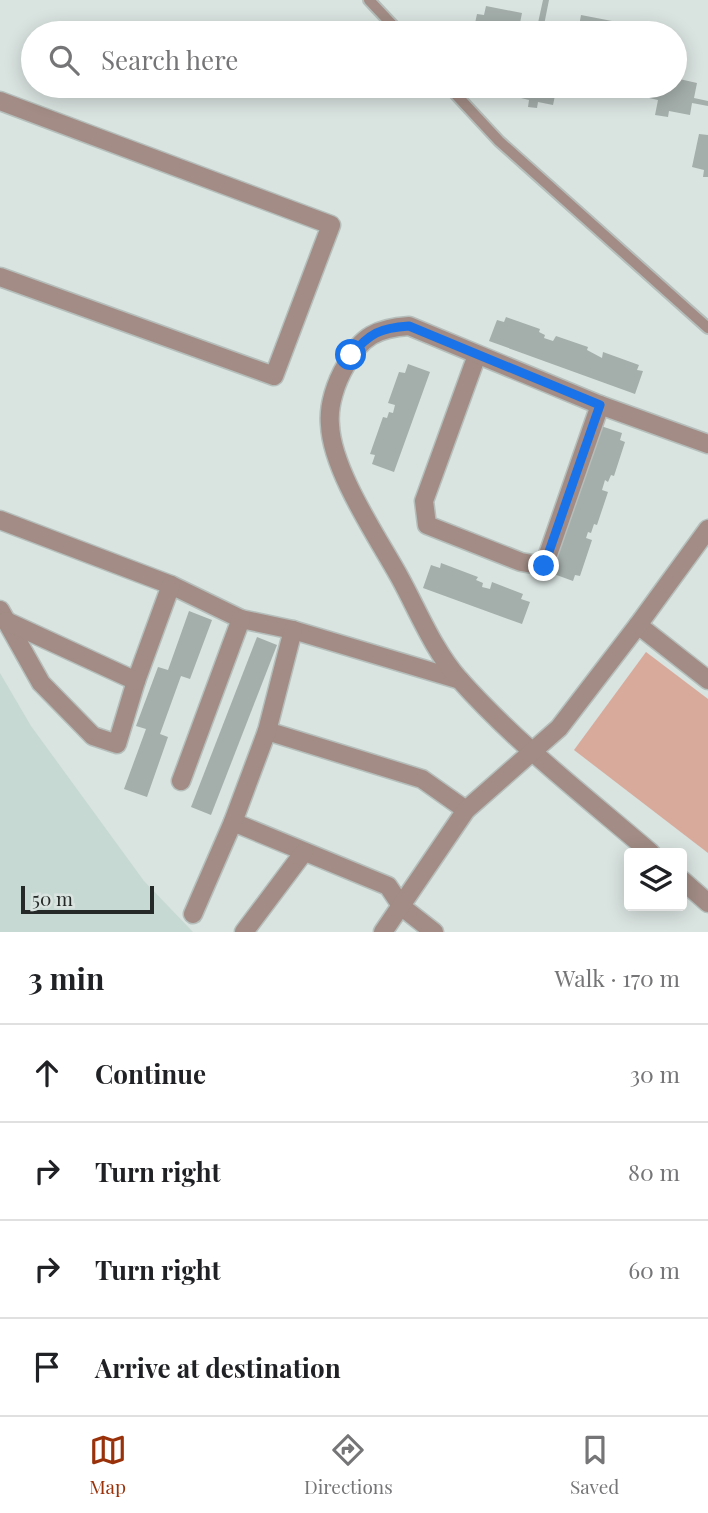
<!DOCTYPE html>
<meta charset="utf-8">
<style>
body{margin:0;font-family:"Playfair Display",serif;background:#f2f2f2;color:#202124}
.controls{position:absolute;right:21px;bottom:21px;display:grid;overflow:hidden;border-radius:7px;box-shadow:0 4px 18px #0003}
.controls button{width:63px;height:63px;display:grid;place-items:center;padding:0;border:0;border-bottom:2px solid #e0e0e0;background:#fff;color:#202124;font:35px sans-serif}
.scale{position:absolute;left:21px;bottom:18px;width:133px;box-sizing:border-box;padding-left:7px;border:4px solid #252927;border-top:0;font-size:19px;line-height:24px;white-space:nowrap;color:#252927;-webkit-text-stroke:5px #d9e3e0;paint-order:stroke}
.stop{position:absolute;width:21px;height:21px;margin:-16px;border:5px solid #1a73e8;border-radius:50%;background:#fff}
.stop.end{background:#1a73e8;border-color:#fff;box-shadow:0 2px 7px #0008}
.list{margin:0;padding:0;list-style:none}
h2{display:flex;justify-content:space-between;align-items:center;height:91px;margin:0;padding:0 28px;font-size:30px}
h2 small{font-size:23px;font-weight:400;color:#757577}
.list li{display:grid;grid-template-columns:46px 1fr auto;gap:21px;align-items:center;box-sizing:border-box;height:98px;padding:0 28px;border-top:2px solid #e0e0e0}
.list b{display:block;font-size:26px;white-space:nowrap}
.list em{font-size:23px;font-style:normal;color:#757577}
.icon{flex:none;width:38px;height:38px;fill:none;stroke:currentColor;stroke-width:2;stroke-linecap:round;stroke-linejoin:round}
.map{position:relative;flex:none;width:708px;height:932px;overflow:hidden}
.search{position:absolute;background:#fff;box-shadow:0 4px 18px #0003;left:21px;right:21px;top:21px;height:77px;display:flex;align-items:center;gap:18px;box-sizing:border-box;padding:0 24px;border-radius:38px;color:#757577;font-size:26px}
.sheet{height:483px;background:#fff}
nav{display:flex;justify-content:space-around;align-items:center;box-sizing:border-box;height:98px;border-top:2px solid #e0e0e0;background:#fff;font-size:19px;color:#757577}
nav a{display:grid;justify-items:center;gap:4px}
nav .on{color:#99320b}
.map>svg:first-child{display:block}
</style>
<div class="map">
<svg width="708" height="932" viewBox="0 0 708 932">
<rect width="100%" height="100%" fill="#d9e3e0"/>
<!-- built -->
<path fill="#c7d9d3" d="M0 673 31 726 144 881 193 932H0Z"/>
<!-- green -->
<path fill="#d8aa9b" d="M646 652 708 699V853L574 750Z"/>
<!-- building -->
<g fill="#a4aeab">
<path d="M543 0H549L544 25 578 32 581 15 612 21 609 33H569L552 30 551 33H482V30L474 28 477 14 484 15 486 6 522 13 519 28 536 32Z"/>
<path d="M675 78 697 83 694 98 708 101V106L692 103 690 115 669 111 668 117 655 115 658 100 649 98 651 86H675Z"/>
<path d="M519 86H551L550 90 556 91 553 105 538 102 537 108 528 107 529 100 517 97Z"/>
<path d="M699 134 708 135V177H703L704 170 692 167Z"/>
<path d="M506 317 540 329 539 332 545 335 544 338 553 341 556 336 588 347 587 350 602 358 603 352 639 365 637 370 643 371 635 394 489 341 497 320 504 322Z"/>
<path d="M408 364 430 372 394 472 372 464 375 455 370 454 383 417 387 418 389 412 393 413 395 405 388 403 399 372 405 373Z"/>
<path d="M601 426 622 433 620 440 625 442 614 476 611 475 608 482 605 480 602 490 608 492 597 525 594 524 591 533 588 532 586 538 592 540 580 576 575 575 573 581 551 573Z"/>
<path d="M441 563 478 577 476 580 483 583 482 587 490 589 492 582 523 594 521 599 530 602 522 624 423 588 431 565 440 568Z"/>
<path d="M189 611 212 620 190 679 181 676 160 734 168 737 147 797 124 789 146 729 136 726 158 667 168 670Z"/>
<path d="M257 637 277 645 211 815 191 807Z"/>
</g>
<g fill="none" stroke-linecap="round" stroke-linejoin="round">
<defs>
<g id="service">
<path d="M369 0 400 33"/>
<path d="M448 86 499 141 708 328"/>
</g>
<g id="minor">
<path d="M0 101 331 225 274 376 0 277"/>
<path d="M477 355 424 501 427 525 521 562 544 566 600 405"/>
<path d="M0 520 171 585 241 619 293 630 460 680"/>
<path d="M0 610 41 683 93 736 117 744 136 681 171 585"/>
<path d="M6 621 136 681"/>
<path d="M638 625 708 680"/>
<path d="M267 731 422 779 466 810"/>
<path d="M181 781 241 619"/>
<path d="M233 822 388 886 402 907 434 932"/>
<path d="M651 853C586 797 516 743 459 679 434 651 418 611 400 578 378 538 332 471 330 425 328 405 336 382 346 365 361 336 378 328 409 326L600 405 708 444"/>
<path d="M682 880 708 903"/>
<path d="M193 914 233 822 267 731 293 630"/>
<path d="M244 932 304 852"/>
<path d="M383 932 466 810 559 728 638 625 708 529"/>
</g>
</defs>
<!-- service casing -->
<use href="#service" stroke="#b5bebb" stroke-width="14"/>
<!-- minor casing -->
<use href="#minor" stroke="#b5bebb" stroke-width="21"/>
<!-- service -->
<use href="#service" stroke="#a28c85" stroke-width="10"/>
<!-- minor -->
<use href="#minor" stroke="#a28c85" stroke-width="18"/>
</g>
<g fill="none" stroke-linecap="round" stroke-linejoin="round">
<!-- route -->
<path stroke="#1a73e8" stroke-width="9" d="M351 355C370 333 380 328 409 326L600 405 544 566"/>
</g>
</svg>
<div class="controls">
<button><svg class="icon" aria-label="layers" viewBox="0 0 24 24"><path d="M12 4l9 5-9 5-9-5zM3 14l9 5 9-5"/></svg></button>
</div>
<div class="scale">50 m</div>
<div class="stop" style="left:351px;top:355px"></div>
<div class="stop end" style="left:544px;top:566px"></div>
<div class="search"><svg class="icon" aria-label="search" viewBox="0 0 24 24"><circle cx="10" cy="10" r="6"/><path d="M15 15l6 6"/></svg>Search here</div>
</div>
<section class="sheet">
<h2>3 min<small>Walk · 170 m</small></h2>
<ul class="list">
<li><svg class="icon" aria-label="ahead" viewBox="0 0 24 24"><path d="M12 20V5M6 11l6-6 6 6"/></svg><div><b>Continue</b></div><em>30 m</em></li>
<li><svg class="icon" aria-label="right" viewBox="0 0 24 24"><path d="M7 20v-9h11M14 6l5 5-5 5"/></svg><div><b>Turn right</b></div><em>80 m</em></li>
<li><svg class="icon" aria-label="right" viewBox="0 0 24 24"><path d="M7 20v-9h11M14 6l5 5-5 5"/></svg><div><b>Turn right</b></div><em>60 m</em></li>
<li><svg class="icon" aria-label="arrive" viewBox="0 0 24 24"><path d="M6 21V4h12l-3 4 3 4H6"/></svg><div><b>Arrive at destination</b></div></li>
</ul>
</section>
<nav>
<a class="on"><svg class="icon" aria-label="map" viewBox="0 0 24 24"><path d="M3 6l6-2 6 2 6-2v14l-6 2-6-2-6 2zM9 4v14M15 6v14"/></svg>Map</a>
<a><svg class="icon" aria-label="directions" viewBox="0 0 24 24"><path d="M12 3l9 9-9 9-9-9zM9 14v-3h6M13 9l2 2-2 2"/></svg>Directions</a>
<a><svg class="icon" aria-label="saved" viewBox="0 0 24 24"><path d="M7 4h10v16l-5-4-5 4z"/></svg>Saved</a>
</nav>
